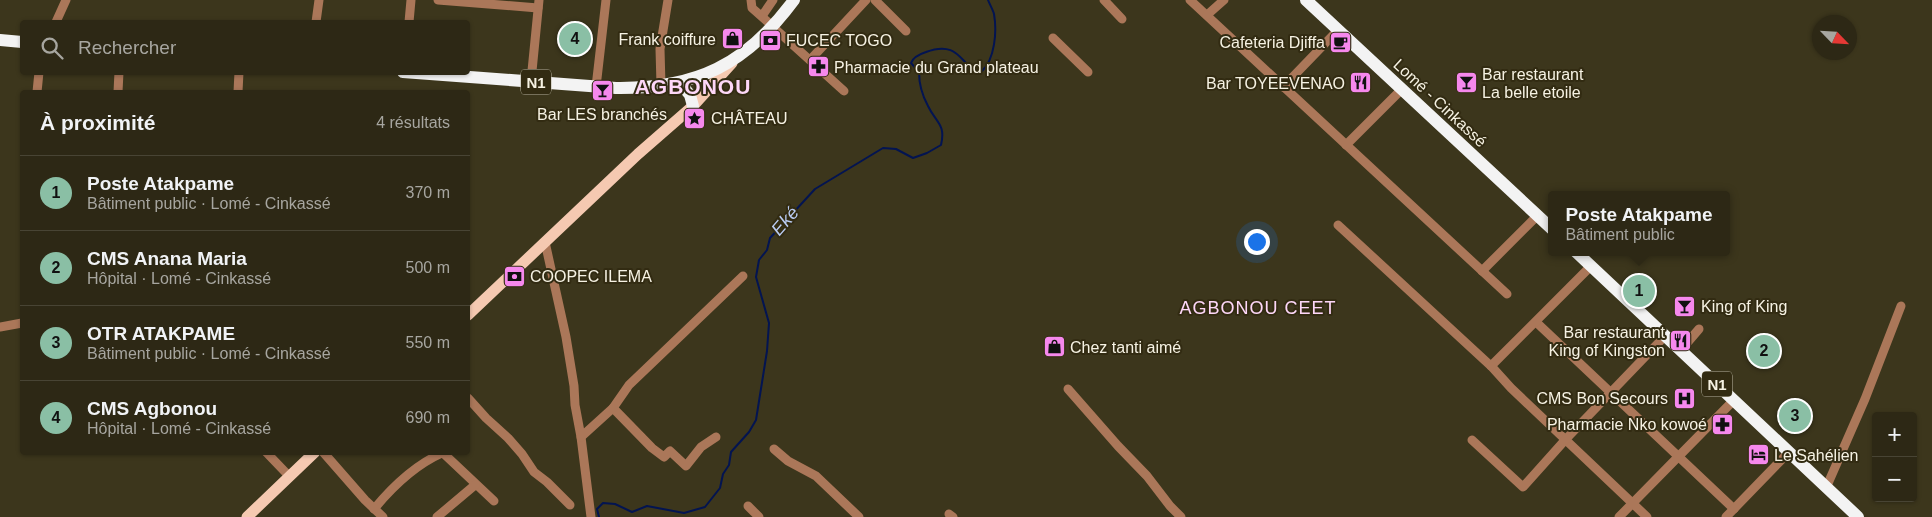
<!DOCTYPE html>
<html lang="fr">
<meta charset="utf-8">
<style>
body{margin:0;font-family:Arial,sans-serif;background:#393422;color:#f1f3f6}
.controls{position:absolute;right:15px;bottom:15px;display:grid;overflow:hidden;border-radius:5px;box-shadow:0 1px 4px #0004}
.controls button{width:45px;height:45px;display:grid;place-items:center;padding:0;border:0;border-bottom:1px solid #484434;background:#2d2815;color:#f1f3f6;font:25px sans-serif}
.compass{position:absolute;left:1812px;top:15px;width:45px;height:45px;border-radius:50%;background:#2d2815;box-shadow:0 1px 4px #0004;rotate:115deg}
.you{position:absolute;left:1256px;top:241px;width:18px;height:18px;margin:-12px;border:4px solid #fff;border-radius:50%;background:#1a73e8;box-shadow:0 0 0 8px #1a73e833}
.badge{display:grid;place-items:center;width:32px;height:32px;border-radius:50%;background:#8abfa5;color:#111;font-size:16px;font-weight:700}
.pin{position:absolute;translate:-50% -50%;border:2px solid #fff;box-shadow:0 1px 5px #0006}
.popup{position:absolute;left:1548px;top:191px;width:182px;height:65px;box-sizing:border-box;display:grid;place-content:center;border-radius:5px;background:#2d2815;filter:drop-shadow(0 1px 4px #0005);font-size:16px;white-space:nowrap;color:#a7a6a0}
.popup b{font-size:19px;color:#f1f3f6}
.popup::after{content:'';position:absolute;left:50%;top:100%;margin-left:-10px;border:10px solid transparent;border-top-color:#2d2815}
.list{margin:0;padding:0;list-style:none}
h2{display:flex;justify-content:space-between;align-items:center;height:65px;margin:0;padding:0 20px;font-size:21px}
h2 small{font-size:16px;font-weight:400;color:#a7a6a0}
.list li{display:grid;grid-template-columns:32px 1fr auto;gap:15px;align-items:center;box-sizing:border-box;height:75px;padding:0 20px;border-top:1px solid #484434}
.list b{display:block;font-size:19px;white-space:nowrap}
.list p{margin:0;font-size:16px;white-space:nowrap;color:#a7a6a0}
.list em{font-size:16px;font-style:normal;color:#a7a6a0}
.icon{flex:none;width:28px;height:28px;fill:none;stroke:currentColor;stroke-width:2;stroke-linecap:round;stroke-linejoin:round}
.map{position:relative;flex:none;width:1932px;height:517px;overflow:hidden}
.search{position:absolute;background:#2d2815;box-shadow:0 1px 4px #0004;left:20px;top:20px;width:450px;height:55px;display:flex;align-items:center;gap:12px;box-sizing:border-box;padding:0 18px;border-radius:5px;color:#a7a6a0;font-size:19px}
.panel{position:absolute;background:#2d2815;box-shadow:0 1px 4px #0004;left:20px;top:90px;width:450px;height:365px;border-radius:5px}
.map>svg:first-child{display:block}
</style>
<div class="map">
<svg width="1932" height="517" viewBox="0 0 1932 517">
<rect width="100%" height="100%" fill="#3c361c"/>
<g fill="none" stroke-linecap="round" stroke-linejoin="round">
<!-- stream -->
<path stroke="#031451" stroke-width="2" d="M599 517 597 509 603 503 615 504 632 512 647 506 684 513 705 507 720 488 723 474 729 465 731 452 749 432 756 420 767 351 769 323 756 277 759 260 767 250 770 238 815 189 883 148 896 149 913 158 927 153 941 145C946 124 936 123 928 106 922 95 919 84 919 72L911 63C913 57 920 54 926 52 963 38 961 72 982 71 995 59 997 31 994 14 993 10 990 5 988 0"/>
<!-- minor -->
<g stroke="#ab7759" stroke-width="9">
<path d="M438 0 538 8"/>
<path d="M751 0 752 8 769 23"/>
<path d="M875 0 906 31"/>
<path d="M1104 0 1122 19"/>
<path d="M1190 0 1507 294"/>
<path d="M1207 15 1224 0"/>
<path d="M762 16 773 0"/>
<path d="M56 22 66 0"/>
<path d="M316 22 319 0"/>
<path d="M409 22 411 0"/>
<path d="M772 26 844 91"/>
<path d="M1053 38 1088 72"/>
<path d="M810 60 866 0"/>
<path d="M531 81 539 0"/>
<path d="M661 85 660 49 668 0"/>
<path d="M596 87 606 0"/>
<path d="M1283 87 1338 30"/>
<path d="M37 92 39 72"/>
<path d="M118 92 119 72"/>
<path d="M238 92 239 72"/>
<path d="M1346 145 1402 89"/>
<path d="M1338 225 1492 367 1511 388 1647 517"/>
<path d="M545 242 566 337 574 386 575 405 581 437 591 517"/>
<path d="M1482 271 1537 216"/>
<path d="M1536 322 1734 509"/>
<path d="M0 327 22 323"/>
<path d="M1681 350 1699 329"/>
<path d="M1491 366 1591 266"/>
<path d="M1068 389 1118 446 1147 476 1170 506 1181 517"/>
<path d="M468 398 486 418 508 438 522 454 534 472 547 482 570 505"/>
<path d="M613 408 652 448 664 457 670 451 686 466 701 447 716 437"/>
<path d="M581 437 613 408 629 385 743 276"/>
<path d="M1472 440 1523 487 1566 439 1665 336"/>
<path d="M774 449 788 461 816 476 859 517"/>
<path d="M266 452 289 476"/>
<path d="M323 452 365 500 383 517"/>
<path d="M442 452 494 501"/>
<path d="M1826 488 1865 399 1901 306"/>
<path d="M748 506 759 517"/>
<path d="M374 509C393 486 415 465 442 453"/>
<path d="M949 514 953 517"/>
<path d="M437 517 475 485"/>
<path d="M1619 517 1734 400"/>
<path d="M1726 517 1789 452"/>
</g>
<!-- major -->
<g stroke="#f5c9b1" stroke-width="11">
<path d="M468 315 638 154 693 106 732 63"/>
<path d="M247 517 315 452"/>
</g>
<!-- highway -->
<g stroke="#f3f3f3" stroke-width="12">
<path d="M1306 0 1552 229"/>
<path d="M0 40 22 42"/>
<path d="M403 72 616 88C696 89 746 65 794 0"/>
<path d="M680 83 690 95 693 106"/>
<path d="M1576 252 1858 517"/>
</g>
</g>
<!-- icons -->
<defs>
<symbol id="shop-square" viewBox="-11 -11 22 22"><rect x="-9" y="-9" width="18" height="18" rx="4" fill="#f688ed" stroke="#322b12"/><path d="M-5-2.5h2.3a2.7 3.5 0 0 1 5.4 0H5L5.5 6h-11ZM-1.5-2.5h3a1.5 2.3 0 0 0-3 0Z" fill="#111"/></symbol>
<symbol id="bank-square" viewBox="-11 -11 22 22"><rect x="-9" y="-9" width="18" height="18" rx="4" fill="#f688ed" stroke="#322b12"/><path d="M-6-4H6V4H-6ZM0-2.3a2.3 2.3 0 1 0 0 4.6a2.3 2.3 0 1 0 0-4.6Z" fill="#111"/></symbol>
<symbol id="cafe-square" viewBox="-11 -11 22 22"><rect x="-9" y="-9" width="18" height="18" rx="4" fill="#f688ed" stroke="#322b12"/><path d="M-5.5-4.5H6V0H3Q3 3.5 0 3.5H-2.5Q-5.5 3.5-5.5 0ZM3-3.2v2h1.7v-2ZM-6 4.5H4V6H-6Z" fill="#111"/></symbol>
<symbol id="pharmacy-square" viewBox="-11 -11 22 22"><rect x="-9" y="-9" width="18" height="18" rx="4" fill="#f688ed" stroke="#322b12"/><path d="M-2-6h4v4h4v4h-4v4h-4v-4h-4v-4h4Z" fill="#111"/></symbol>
<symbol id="restaurant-square" viewBox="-11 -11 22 22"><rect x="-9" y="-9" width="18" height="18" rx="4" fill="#f688ed" stroke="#322b12"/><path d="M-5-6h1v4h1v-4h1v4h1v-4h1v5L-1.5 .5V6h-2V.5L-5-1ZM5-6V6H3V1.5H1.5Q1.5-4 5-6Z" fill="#111"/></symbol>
<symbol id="bar-square" viewBox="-11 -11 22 22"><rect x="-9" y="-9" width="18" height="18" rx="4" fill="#f688ed" stroke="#322b12"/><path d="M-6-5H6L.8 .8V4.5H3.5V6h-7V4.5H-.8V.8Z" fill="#111"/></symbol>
<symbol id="sight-square" viewBox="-11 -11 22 22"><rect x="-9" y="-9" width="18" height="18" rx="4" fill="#f688ed" stroke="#322b12"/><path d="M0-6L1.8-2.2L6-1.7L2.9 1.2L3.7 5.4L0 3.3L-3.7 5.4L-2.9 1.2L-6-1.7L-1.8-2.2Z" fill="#111"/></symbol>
<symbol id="hospital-square" viewBox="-11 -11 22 22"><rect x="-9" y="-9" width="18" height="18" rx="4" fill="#f688ed" stroke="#322b12"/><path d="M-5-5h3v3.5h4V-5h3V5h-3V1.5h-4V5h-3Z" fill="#111"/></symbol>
<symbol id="hotel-square" viewBox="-11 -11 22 22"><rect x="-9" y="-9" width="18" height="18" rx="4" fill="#f688ed" stroke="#322b12"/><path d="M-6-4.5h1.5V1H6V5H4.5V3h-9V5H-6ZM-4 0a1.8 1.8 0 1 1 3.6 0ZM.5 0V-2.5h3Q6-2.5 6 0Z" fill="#111"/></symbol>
</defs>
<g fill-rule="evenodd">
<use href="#shop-square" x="720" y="26" width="25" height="25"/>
<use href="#bank-square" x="758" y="28" width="25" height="25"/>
<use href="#cafe-square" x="1328" y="30" width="25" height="25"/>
<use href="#pharmacy-square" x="806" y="54" width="25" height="25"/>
<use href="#restaurant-square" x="1348" y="70" width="25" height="25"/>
<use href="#bar-square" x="1454" y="70" width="25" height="25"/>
<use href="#bar-square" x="590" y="78" width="25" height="25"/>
<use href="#sight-square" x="682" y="106" width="25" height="25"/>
<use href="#bank-square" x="502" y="264" width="25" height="25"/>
<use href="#bar-square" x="1672" y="294" width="25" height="25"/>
<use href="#restaurant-square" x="1668" y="328" width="25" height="25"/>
<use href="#shop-square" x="1042" y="334" width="25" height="25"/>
<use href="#hospital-square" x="1672" y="386" width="25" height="25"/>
<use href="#pharmacy-square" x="1710" y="412" width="25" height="25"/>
<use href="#hotel-square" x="1746" y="442" width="25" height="25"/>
</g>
<g text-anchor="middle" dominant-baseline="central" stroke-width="4" stroke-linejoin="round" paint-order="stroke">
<!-- shield labels -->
<g fill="#322b12" stroke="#bbb6a4" stroke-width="1">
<rect x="521" y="69.5" width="30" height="25" rx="4"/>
<rect x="1702" y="371.5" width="30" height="25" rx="4"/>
</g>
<g font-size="15" font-weight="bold" fill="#f6f2e3">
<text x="536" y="82">N1</text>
<text x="1717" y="384">N1</text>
</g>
<!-- poi labels -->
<g font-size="16" fill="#f6f2e3" stroke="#322b12" text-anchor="start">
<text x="716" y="39" text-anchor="end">Frank coiffure</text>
<text x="786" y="40">FUCEC TOGO</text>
<text x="1325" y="42" text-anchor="end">Cafeteria Djiffa</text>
<text x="834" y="67">Pharmacie du Grand plateau</text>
<text x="1482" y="74">Bar restaurant<tspan x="1482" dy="18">La belle etoile</tspan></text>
<text x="1345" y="83" text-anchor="end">Bar TOYEEVENAO</text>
<text x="602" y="114" text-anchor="middle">Bar LES branchés</text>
<text x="711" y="118">CHÂTEAU</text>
<text x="530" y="276">COOPEC ILEMA</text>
<text x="1701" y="306">King of King</text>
<text x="1665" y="332" text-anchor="end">Bar restaurant<tspan x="1665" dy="18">King of Kingston</tspan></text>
<text x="1070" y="347">Chez tanti aimé</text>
<text x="1668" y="398" text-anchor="end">CMS Bon Secours</text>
<text x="1707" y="424" text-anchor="end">Pharmacie Nko kowoé</text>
<text x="1774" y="455">Le Sahélien</text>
</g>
<!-- street labels -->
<g font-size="16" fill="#f6f2e3" stroke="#322b12">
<text transform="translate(1440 103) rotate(43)">Lomé - Cinkassé</text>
</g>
<!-- water labels -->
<g font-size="18" font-style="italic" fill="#baccf3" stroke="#322b12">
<text transform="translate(785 221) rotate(-49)">Eké</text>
</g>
<!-- neighbourhood labels -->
<g font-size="18" letter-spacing="1" fill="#fdd7f8" stroke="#322b12">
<text x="1258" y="308">AGBONOU CEET</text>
</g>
<!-- district labels -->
<g font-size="21" font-weight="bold" letter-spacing="1" fill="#fdd7f8" stroke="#322b12">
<text x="693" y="86">AGBONOU</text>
</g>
</g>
</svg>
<div class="controls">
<button>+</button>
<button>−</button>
</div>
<svg class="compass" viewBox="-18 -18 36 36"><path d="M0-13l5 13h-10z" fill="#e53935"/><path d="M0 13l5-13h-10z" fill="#a7a6a0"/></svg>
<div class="you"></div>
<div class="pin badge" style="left:1639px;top:291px">1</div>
<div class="popup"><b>Poste Atakpame</b>Bâtiment public</div>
<div class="pin badge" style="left:1764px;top:351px">2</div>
<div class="pin badge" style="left:1795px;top:416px">3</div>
<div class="pin badge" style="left:575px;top:39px">4</div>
<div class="search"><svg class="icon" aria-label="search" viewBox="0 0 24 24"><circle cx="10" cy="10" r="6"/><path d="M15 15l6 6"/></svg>Rechercher</div>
<section class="panel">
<h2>À proximité<small>4 résultats</small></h2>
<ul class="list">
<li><span class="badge">1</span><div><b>Poste Atakpame</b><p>Bâtiment public · Lomé - Cinkassé</p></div><em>370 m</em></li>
<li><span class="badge">2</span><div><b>CMS Anana Maria</b><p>Hôpital · Lomé - Cinkassé</p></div><em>500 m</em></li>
<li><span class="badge">3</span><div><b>OTR ATAKPAME</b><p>Bâtiment public · Lomé - Cinkassé</p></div><em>550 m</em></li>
<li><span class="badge">4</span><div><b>CMS Agbonou</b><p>Hôpital · Lomé - Cinkassé</p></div><em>690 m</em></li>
</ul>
</section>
</div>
